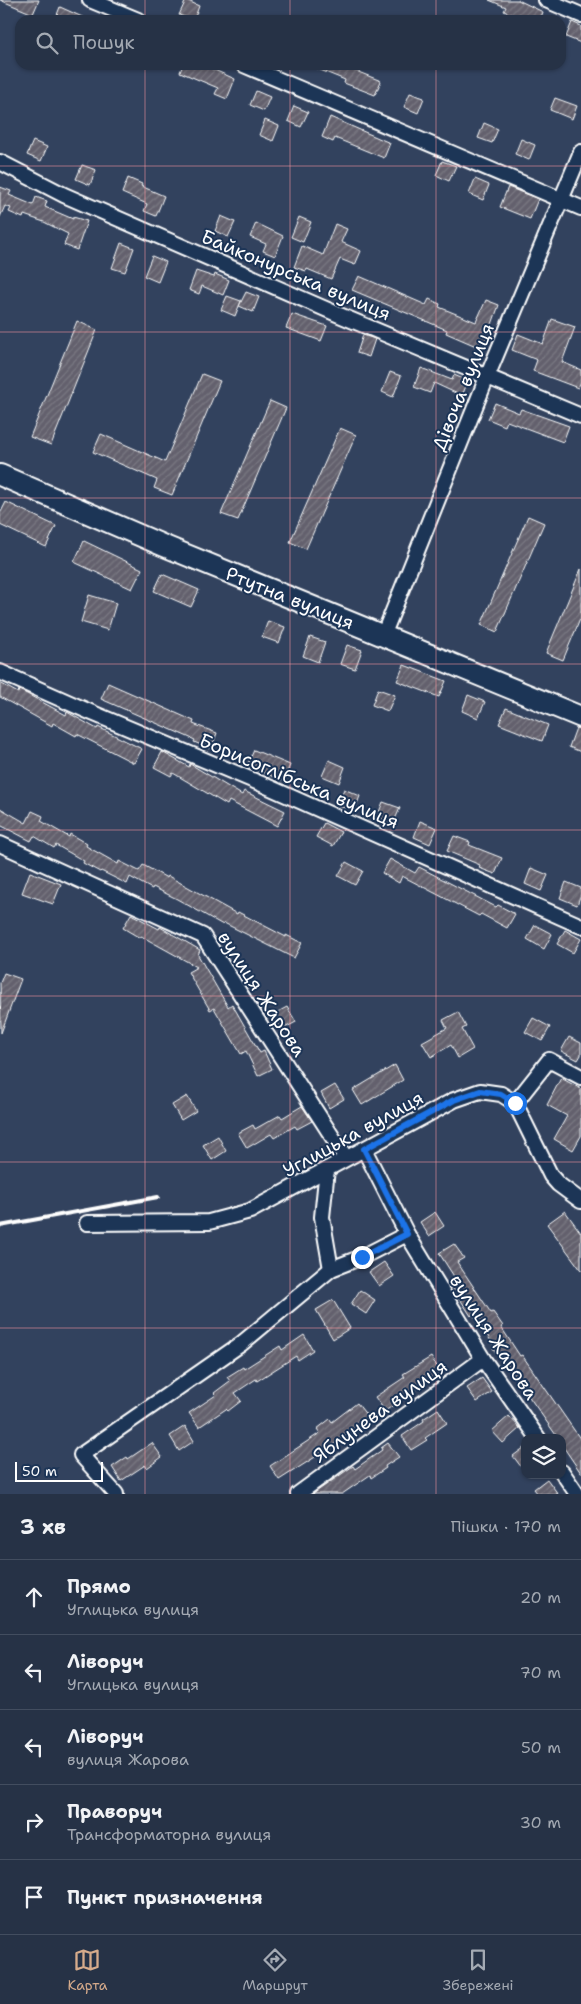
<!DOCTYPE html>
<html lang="uk">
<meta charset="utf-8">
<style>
body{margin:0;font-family:"Shantell Sans",sans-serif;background:#2e3a4d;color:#f1f3f6}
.controls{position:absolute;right:15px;bottom:15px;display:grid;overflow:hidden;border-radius:10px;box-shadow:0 1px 4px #0004}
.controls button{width:45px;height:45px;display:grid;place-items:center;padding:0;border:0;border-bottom:1px solid #424d5f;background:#263246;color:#f1f3f6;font:25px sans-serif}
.scale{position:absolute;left:15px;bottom:12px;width:88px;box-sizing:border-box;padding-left:5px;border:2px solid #fff;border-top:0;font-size:14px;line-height:18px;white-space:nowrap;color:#fff;-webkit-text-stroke:4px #1d3557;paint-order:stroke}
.stop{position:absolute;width:15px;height:15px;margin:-11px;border:4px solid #1a73e8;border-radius:50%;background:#fff}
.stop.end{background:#1a73e8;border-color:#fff;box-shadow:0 1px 5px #0008}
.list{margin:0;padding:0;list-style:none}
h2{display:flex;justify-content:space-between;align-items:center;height:65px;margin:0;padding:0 20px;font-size:21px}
h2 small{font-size:16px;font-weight:400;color:#a4aab3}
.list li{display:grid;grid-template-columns:32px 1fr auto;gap:15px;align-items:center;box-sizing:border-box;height:75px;padding:0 20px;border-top:1px solid #424d5f}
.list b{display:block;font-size:19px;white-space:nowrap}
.list p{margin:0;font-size:16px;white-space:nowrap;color:#a4aab3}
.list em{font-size:16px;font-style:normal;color:#a4aab3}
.icon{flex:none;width:28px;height:28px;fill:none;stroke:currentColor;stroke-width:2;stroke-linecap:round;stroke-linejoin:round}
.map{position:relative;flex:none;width:581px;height:1494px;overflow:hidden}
.search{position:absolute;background:#263246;box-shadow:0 1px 4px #0004;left:15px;right:15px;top:15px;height:55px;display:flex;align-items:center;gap:12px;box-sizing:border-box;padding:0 18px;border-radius:15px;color:#a4aab3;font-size:19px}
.sheet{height:440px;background:#263246}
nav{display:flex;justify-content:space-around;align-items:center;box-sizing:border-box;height:70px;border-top:1px solid #424d5f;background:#263246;font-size:14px;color:#a4aab3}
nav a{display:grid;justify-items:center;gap:2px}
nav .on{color:#d6ab8b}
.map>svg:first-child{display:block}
</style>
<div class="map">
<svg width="581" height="1494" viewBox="0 0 581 1494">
<defs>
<pattern id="building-hatch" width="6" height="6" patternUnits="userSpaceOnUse" patternTransform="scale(1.25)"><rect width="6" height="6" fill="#63616d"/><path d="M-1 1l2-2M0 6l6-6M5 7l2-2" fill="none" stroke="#7a7983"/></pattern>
</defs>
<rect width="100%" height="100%" fill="#32425e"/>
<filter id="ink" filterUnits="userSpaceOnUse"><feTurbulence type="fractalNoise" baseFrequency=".02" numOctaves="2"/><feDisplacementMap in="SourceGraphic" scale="10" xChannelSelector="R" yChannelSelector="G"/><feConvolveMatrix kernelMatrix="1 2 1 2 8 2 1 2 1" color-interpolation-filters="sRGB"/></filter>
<g filter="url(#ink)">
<!-- building -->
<g fill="url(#building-hatch)" stroke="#fff">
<path d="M0 0H39L33 14Z"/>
<path d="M186 0 199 6 194 20 179 15Z"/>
<path d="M489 0H518L543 12 540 20H524L504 11 506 7Z"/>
<path d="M60 7 89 20H55Z"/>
<path d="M572 22 581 26V43L566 37Z"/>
<path d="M183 65H203L235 79 227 99 215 94 218 88 180 72Z"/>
<path d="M308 65H347L346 67 381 81 375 95 344 83 345 80Z"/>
<path d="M256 91 270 97 264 111 250 105Z"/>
<path d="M410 93 424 98 418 113 404 107Z"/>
<path d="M555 98 577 106 572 119 550 110Z"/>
<path d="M294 106 308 112 301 127 288 121Z"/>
<path d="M330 117 390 143 384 158 335 138 333 142 322 137Z"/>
<path d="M265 120 279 126 273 141 259 135Z"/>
<path d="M484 123 498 129 492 143 478 138Z"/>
<path d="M521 139 535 145 529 160 515 154Z"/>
<path d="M33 141 47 147 41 161 27 155Z"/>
<path d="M442 161 456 166 449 181 436 175Z"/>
<path d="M82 165 96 170 90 185 76 179Z"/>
<path d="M128 178 142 184 141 186 164 196 156 216 144 211 147 204 122 193Z"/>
<path d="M475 179 489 185 483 200 469 194Z"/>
<path d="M0 187 11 191 9 195 33 205 36 197 47 201 45 207 73 219V217L87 221 77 250 64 245 68 234 44 222 24 215 23 218 9 212 11 208 5 206 0 217Z"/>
<path d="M508 187 538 199 530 219 500 207Z"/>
<path d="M221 216 235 222 228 237 215 231Z"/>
<path d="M299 217 311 222 303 242 291 237Z"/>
<path d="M256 223 283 236 275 256 263 251 266 244 250 237Z"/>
<path d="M335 224 347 229 341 242 361 251 355 265 340 259 331 279 307 269 306 271 294 267 302 246 323 255Z"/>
<path d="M121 243 134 248 125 272 112 268Z"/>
<path d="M152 256 166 262 158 282 144 276Z"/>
<path d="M196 271 214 277 215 274 229 280 223 295 202 286 199 294 189 290Z"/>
<path d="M359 276 426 305 429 299 440 304 439 307 476 322 486 300 499 305 483 349 446 333 447 330 352 290Z"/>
<path d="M246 292 259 297 253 312 239 306Z"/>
<path d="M227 296 241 301 235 316 221 310Z"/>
<path d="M292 314 327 326 321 341 286 328Z"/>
<path d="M552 319 575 327 562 362 581 370V381L578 388 533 371 537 360 512 350 518 334 543 344Z"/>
<path d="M77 321 97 330 51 445 30 437Z"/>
<path d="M363 335 375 339 369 357 357 353Z"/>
<path d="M421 368 452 380 454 375 468 381 462 396 434 383 430 393 414 387Z"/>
<path d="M390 372 401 376 393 397 382 392Z"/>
<path d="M202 374 220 381 172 495 154 488 157 480 93 452 101 434 165 462Z"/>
<path d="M270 401 286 408 238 520 221 514Z"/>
<path d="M495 403 519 413 521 409 569 426 563 442 507 421 505 426 488 419Z"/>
<path d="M340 428 356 435 306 549 290 542Z"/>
<path d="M6 502 56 526 46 547 0 525V514Z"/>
<path d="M528 516 544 523 497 632 481 625Z"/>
<path d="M84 541 142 569 132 589 74 562Z"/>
<path d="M581 569V617L563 660 546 653Z"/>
<path d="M162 574 199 590 191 607 154 591Z"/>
<path d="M89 595 116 603 108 630 81 622Z"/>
<path d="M268 621 285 627 279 643 262 637Z"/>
<path d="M310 637 325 642 318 662 303 656Z"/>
<path d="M347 645 362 650 355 669 340 664Z"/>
<path d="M404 665 446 681 439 697 397 681Z"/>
<path d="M0 683 18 693 19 690 27 694 66 715 67 712 97 729 98 727 142 749 134 763 77 734 76 736 53 723 52 726 0 697Z"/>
<path d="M108 683 194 721 193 724 217 733 211 749 194 742 195 740 101 699Z"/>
<path d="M378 689 395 695 388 711 372 705Z"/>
<path d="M468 695 485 702 478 718 462 711Z"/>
<path d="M506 708 548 725 542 741 499 724Z"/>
<path d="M576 728 581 729V752L569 747Z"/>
<path d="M254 750 290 765 284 781 247 766Z"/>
<path d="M162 752 189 767 190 764 242 795 244 791 285 811 277 826 229 801 227 805 173 773 171 776 154 767Z"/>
<path d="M329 760 345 767 339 783 322 776Z"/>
<path d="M344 789 360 796 354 812 337 805Z"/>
<path d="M383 802 400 808 393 824 377 817Z"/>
<path d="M0 808 26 823 32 811 43 816 41 821 69 837 70 834 87 844 86 846 118 864 119 861 139 871 143 865 167 878 168 876 188 887 237 914 238 912 286 937V935L302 943 294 958 224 923 223 925 177 899 153 887 152 889 130 877 127 884 101 871 100 872 83 863 84 861 56 845 54 848 34 836 31 841 0 825Z"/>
<path d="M420 821 437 828 430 844 414 837Z"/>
<path d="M324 823 341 832 333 846 316 837Z"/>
<path d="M454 836 470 842 469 845 502 858 495 874 479 868 480 865 447 851Z"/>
<path d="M390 859 415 873 419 867 496 907 498 905 515 914 507 928 481 914 479 916 402 876 399 883 382 873Z"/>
<path d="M346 862 363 871 355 885 338 876Z"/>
<path d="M531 868 548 875 541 891 525 884Z"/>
<path d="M30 872 61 884 53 904 22 893Z"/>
<path d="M566 882 581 888V894L577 905 560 898Z"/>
<path d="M131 914 159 929 160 927 200 950 198 955 228 1007 232 1004 260 1053 264 1051 272 1069 258 1076 246 1051 241 1054 214 1008 210 1010 188 972 197 967 141 936 140 938 123 928Z"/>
<path d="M535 925 552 934 544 949 527 939Z"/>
<path d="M565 930 581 939 573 953 557 944Z"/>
<path d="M4 973 21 979 1 1033 0 983Z"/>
<path d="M287 1007 296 1022 281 1030 272 1015Z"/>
<path d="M458 1012 466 1027 462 1029 473 1049 458 1058 451 1045 431 1057 422 1042 447 1028 443 1020Z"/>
<path d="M533 1018 550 1027 542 1041 525 1032Z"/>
<path d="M569 1037 581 1043V1055L578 1060 561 1051Z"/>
<path d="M395 1065 403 1080 362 1105 353 1090Z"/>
<path d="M561 1078 581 1089V1136L573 1150 554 1139 567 1116 547 1105Z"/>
<path d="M335 1085 344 1099 329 1108 321 1093Z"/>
<path d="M187 1096 196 1111 181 1120 172 1105Z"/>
<path d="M302 1106 312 1121 297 1129 295 1126 274 1138 271 1134 247 1148 238 1133 253 1125 255 1129 280 1115 282 1118Z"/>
<path d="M218 1136 226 1151 212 1160 203 1145Z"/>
<path d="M565 1211 581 1233V1270L547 1224Z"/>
<path d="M435 1212 444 1226 429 1236 420 1222Z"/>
<path d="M454 1244 464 1258 457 1262 491 1313 493 1312 503 1326 501 1327 520 1356 522 1355 581 1440V1473L562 1445V1438H558L504 1361 502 1362 493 1348 495 1347 473 1314 471 1316 449 1282 455 1278 439 1253Z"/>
<path d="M384 1262 394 1276 379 1286 369 1272Z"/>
<path d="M360 1290 375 1300 366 1314 351 1304Z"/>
<path d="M333 1300 350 1328 333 1339 316 1310Z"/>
<path d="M304 1335 313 1350 298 1360 296 1356 257 1381 256 1379 235 1393 241 1401 228 1411 226 1409 199 1427 189 1413 216 1395 214 1393 230 1381 227 1377 243 1367 244 1369 280 1346 282 1350Z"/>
<path d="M431 1357 442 1374 399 1399 400 1401 385 1411 375 1397 405 1377 403 1374Z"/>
<path d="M482 1378 492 1392 477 1402 467 1388Z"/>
<path d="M357 1403 371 1421 359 1431 356 1428 331 1447 279 1480 270 1466 320 1433 317 1429 330 1419 332 1422Z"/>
<path d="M438 1409 447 1423 425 1438 427 1440 411 1450 402 1436 424 1421 423 1419Z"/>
<path d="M509 1416 520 1428 503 1443 492 1431Z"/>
<path d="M185 1426 194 1441 179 1451 170 1436Z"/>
<path d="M152 1443 162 1457 147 1468 145 1465 121 1481 112 1467 127 1457 128 1459Z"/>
<path d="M388 1443 399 1457 385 1466 386 1468 371 1478 370 1475 342 1494H313L353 1466 355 1469 382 1450 381 1448Z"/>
<path d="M525 1447V1472L513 1456Z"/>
<path d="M547 1479 558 1494H538L534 1489Z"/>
</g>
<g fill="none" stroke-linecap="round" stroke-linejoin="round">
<defs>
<g id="minor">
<path d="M90 0 138 20"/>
<path d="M546 0 581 15"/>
<path d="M244 65 581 208"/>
<path d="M0 162 64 195 337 314 581 416"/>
<path d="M383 636 487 377 581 152"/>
<path d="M0 672 90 712 264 785 581 926"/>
<path d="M0 844 203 936 346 1158"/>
<path d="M515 1103 549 1060 581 1077"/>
<path d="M364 1149 407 1234 483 1359 538 1438"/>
<path d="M327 1169 322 1217 331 1269"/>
<path d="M87 1223 209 1222 250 1211 454 1100 480 1091 501 1094 515 1103 551 1176 558 1184 581 1201"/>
<path d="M562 1472 577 1494"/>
<path d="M116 1494 81 1455 241 1344 331 1269 362 1257 407 1234"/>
<path d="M298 1494 483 1359"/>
</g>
<path id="secondary" d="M0 475 162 545 581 717"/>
</defs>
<!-- minor casing -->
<use href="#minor" stroke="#fff" stroke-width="18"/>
<!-- secondary casing -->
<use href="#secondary" stroke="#fff" stroke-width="24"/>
<!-- minor -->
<use href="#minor" stroke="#1d3557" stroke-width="14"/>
<!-- secondary -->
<use href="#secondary" stroke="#1d3557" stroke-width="20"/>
<!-- rail -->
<path stroke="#fff" stroke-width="4" d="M0 1226 158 1197"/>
</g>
</g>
<g fill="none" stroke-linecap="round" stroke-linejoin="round" filter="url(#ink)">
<!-- route -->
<path stroke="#1a73e8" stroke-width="6" d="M362 1257 407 1234 364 1149 454 1100 480 1091 501 1094 515 1103"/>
</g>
<!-- grid -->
<path fill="none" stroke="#ff9aa2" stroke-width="1" stroke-opacity="0.55" d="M145 0V20M290 0V20M436 0V20M145 65V1494M290 65V1494M436 65V1494M0 166H581M0 332H581M0 498H581M0 664H581M0 830H581M0 996H581M0 1162H581M0 1328H581"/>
<g text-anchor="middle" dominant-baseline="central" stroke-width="4" stroke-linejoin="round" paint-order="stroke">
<!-- street labels -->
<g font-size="19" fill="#fff" stroke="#1d3557">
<text transform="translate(296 275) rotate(23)">Байконурська вулиця</text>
<text transform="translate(463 387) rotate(-68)">Дівоча вулиця</text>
<text transform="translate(290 598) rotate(22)">Ртутна вулиця</text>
<text transform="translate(299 781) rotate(23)">Борисоглібська вулиця</text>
<text transform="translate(262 994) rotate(57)">вулиця Жарова</text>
<text transform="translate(353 1134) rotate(-29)">Углицька вулиця</text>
<text transform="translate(494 1337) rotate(57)">вулиця Жарова</text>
<text transform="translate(380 1411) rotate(-36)">Яблунева вулиця</text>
</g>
</g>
</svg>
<div class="controls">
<button><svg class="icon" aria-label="layers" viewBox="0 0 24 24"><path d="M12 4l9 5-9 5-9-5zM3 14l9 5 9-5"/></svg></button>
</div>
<div class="scale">50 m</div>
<div class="stop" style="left:515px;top:1103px"></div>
<div class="stop end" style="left:362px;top:1257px"></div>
<div class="search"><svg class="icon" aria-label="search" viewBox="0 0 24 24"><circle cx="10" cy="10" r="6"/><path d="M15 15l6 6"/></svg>Пошук</div>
</div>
<section class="sheet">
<h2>3 хв<small>Пішки · 170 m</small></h2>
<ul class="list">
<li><svg class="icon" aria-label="ahead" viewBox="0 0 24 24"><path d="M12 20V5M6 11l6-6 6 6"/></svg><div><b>Прямо</b><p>Углицька вулиця</p></div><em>20 m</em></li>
<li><svg class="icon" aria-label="left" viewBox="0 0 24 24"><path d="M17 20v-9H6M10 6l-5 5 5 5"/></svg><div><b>Ліворуч</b><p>Углицька вулиця</p></div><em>70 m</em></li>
<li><svg class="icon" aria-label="left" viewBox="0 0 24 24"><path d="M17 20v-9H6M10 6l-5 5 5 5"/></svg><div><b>Ліворуч</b><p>вулиця Жарова</p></div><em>50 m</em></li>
<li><svg class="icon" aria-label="right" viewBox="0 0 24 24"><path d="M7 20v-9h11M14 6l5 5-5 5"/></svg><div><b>Праворуч</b><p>Трансформаторна вулиця</p></div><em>30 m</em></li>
<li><svg class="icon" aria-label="arrive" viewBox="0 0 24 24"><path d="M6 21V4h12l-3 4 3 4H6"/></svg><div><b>Пункт призначення</b></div></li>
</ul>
</section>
<nav>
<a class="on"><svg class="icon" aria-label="map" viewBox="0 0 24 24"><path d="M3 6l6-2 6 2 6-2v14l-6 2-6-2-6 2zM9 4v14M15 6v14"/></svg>Карта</a>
<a><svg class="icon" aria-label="directions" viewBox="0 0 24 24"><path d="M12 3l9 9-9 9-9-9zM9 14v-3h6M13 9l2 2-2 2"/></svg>Маршрут</a>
<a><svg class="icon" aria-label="saved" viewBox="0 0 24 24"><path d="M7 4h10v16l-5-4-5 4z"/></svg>Збережені</a>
</nav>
